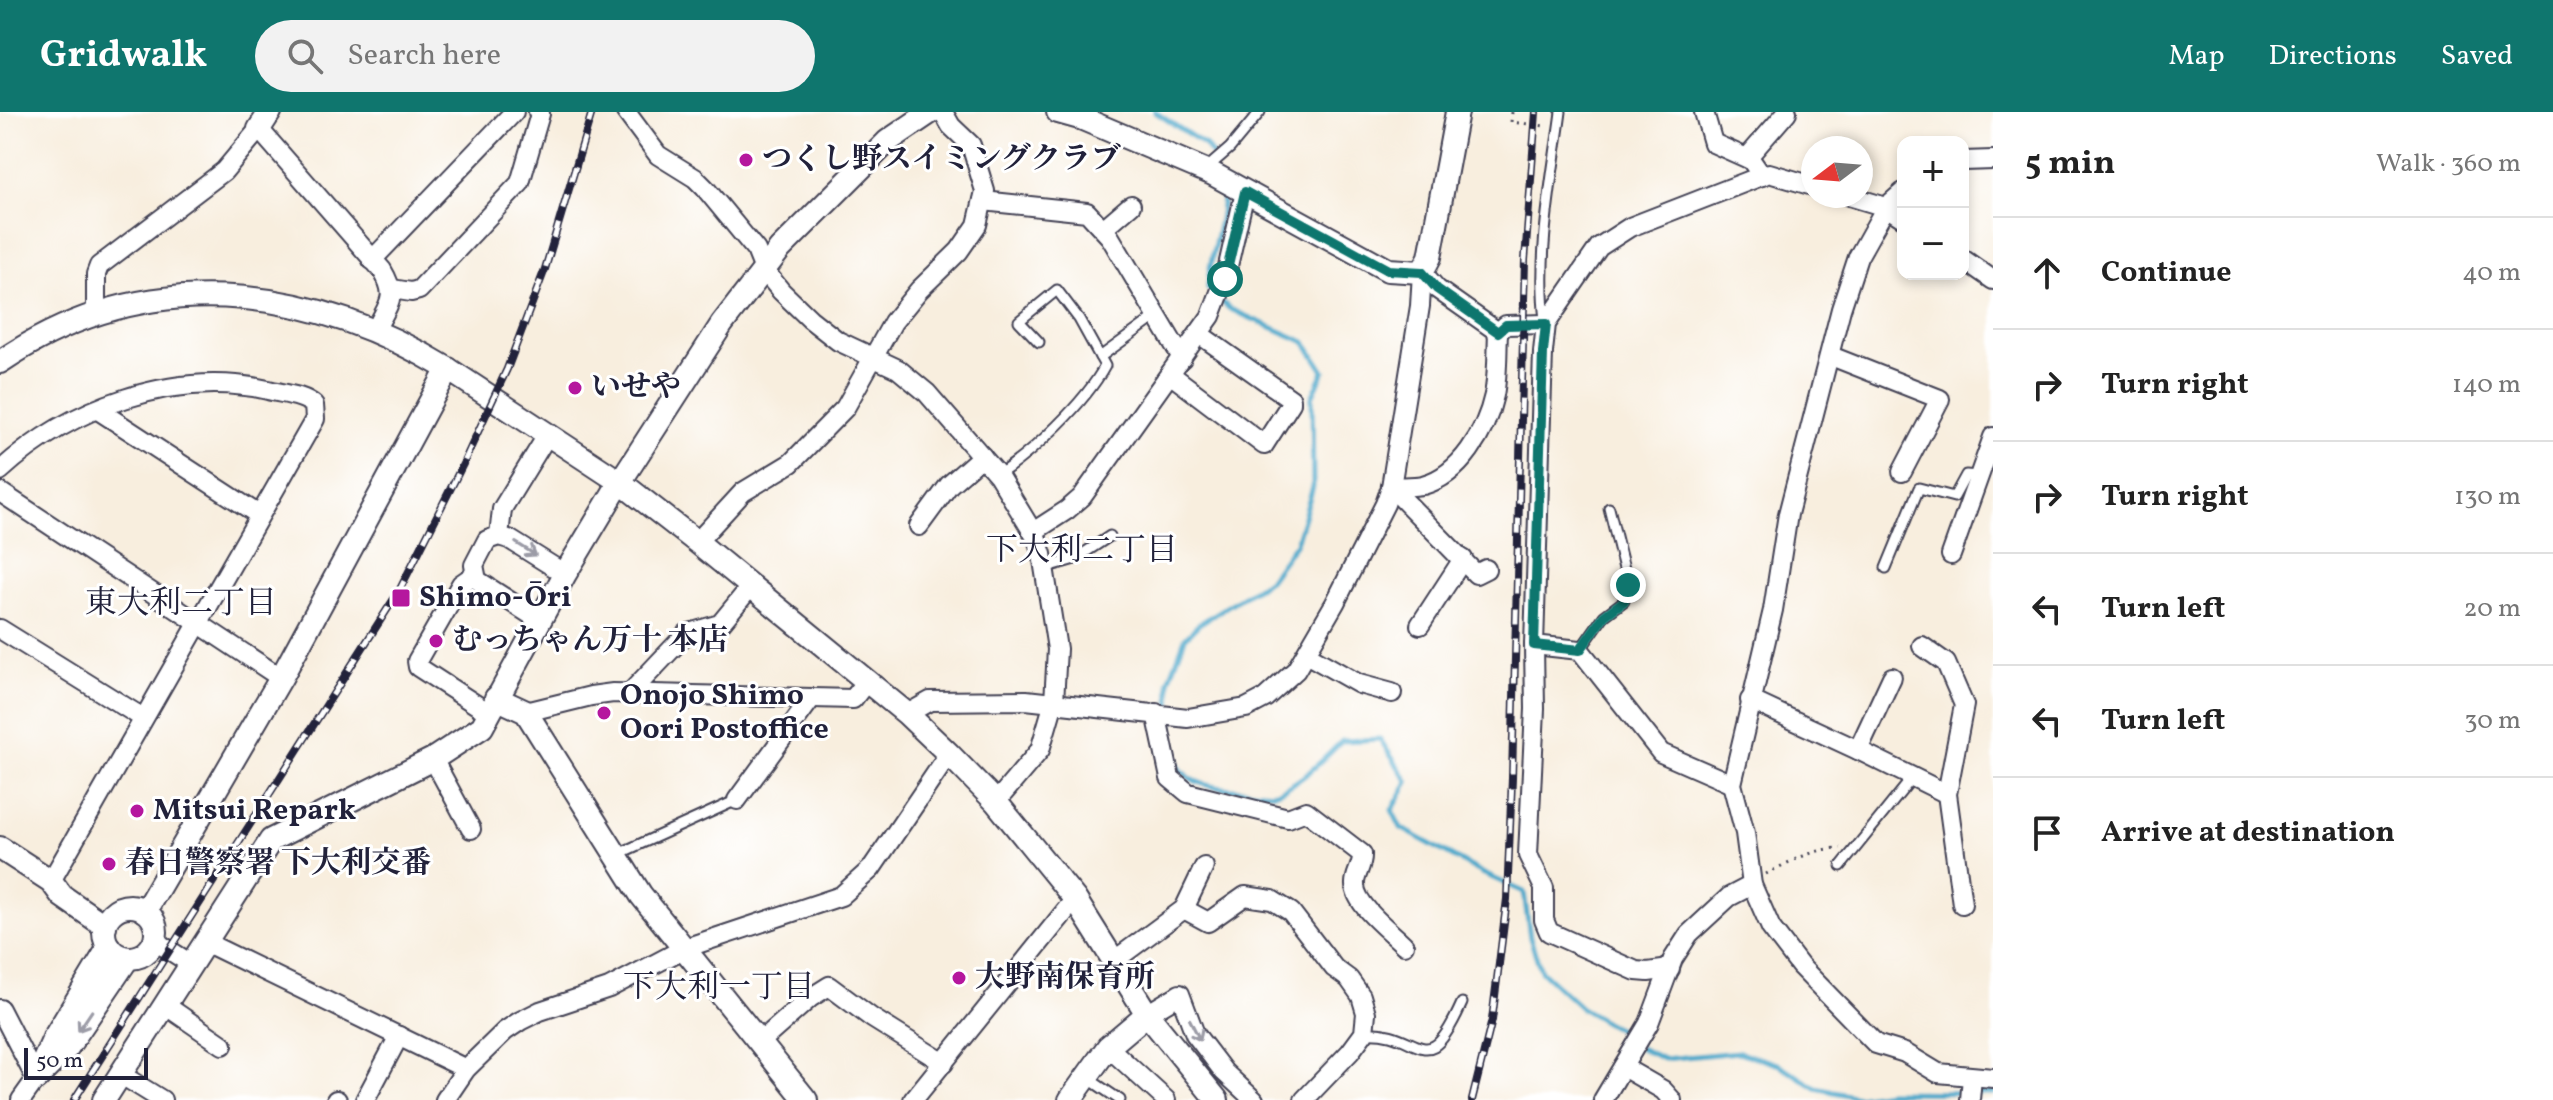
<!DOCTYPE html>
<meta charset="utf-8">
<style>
body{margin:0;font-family:Vollkorn,"Noto Serif JP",serif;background:#f2f2f2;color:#222}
.controls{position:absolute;right:24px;top:24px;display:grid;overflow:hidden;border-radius:16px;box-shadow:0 4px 12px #0003}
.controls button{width:72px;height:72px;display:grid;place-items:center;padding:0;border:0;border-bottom:2px solid #e0e0e0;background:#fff;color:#222;font:40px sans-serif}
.compass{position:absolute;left:1801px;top:24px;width:72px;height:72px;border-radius:50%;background:#fff;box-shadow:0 4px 12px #0003;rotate:254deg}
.scale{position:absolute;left:24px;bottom:20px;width:124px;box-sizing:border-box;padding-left:8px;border:4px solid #22223b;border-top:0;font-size:22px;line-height:28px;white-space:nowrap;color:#22223b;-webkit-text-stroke:6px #fff;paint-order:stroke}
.stop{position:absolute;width:24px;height:24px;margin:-18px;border:6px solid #0f766e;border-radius:50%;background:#fff}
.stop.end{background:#0f766e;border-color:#fff;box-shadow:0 2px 8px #0008}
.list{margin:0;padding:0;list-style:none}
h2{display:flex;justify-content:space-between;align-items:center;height:104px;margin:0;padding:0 32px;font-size:34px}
h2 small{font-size:26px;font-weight:400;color:#767676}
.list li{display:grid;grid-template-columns:52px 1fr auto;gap:24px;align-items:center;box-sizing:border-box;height:112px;padding:0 32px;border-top:2px solid #e0e0e0}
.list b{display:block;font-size:30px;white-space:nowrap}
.list em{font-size:26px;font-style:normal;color:#767676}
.icon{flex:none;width:44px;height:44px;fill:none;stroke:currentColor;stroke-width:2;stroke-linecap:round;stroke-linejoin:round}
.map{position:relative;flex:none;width:1993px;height:988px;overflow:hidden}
header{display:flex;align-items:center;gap:48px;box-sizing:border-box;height:112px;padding:0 40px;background:#0f766e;color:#fff}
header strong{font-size:38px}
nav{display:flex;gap:44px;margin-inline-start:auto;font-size:28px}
.search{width:560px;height:72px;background:#f2f2f2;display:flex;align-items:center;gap:20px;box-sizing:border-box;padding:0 28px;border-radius:44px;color:#767676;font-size:30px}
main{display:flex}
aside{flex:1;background:#fff}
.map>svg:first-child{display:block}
</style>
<header>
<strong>Gridwalk</strong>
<div class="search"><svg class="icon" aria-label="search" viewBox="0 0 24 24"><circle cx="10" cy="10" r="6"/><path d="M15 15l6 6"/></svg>Search here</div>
<nav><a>Map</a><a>Directions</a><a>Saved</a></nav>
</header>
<main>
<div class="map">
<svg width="1993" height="988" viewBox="0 0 1993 988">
<rect width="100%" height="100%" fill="#fff"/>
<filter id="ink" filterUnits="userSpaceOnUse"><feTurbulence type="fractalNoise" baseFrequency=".0125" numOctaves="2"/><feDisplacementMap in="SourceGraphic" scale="16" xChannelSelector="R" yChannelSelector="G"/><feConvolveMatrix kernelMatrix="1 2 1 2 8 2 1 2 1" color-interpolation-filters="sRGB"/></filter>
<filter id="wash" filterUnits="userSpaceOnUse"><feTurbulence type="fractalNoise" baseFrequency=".006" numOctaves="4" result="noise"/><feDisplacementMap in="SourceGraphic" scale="32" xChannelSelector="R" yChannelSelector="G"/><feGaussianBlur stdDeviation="1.8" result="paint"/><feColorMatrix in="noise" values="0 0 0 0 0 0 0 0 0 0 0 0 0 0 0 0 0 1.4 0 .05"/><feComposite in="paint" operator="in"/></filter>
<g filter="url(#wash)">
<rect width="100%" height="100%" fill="#f8eede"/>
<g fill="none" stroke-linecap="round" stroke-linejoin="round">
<!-- stream -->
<g stroke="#4da9cb" stroke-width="5">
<path d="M1155 0 1205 33 1217 50"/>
<path d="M1215 183 1208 176C1209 142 1224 110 1223 74"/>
<path d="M1171 600 1169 569 1185 526 1199 512 1269 468 1296 431 1313 375 1312 285 1324 259 1305 230 1230 197 1222 190"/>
<path d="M1172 610C1169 667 1192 674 1242 678 1253 678 1269 683 1279 679 1304 668 1323 648 1342 629L1380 627 1408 670 1392 698 1401 716 1484 762 1524 780 1530 826 1541 859 1581 896 1619 918 1631 931"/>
<path d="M1640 936 1663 947 1739 940 1780 953 1816 976 1857 985 1888 980 1993 981"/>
</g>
</g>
</g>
<g filter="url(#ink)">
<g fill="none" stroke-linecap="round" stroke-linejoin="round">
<defs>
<g id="service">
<path d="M1207 56 1230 36 1260 0"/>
<path d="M1545 208C1537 140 1552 68 1561 0"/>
<path d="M1100 245 1158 203"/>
<path d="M998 363C1033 340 1085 291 1105 254L1079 207 1057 178 1019 209 1039 230"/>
<path d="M1044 456 1075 447 1110 424"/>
<path d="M1886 456 1919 376 1954 385 1966 363 1978 364"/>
<path d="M1580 538 1604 504 1624 489 1628 473 1609 396"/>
<path d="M616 743 737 688"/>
<path d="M1841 754 1913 665"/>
<path d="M1364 921C1422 916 1425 974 1462 891"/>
<path d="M1086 965 1120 988"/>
</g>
<g id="minor">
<path d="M626 0 658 43 695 66 705 76 756 138 764 158 781 179 810 207 838 229 898 257 927 281 998 363 1037 427 1042 442 1057 537 1054 590 1040 638 996 690"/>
<path d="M1704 0 1713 31 1751 48 1762 64"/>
<path d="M1747 46 1787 0"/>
<path d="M1963 49 1993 48"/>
<path d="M1903 80 1886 95 1858 145 1841 197 1788 402 1773 498 1732 672 1745 721 1752 773 1771 816 1800 854 1876 932 1905 941 1938 961 1993 966"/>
<path d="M1849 84 1886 95 1903 106"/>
<path d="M983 89 1087 100 1110 125 1182 246"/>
<path d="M1103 117 1131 93"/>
<path d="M1963 147 1993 168"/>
<path d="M372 148 514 0"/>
<path d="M1422 160 1437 177 1498 220 1506 213 1546 212"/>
<path d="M392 177 411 180 419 178 520 71 540 2 538 0"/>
<path d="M96 200V162L99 154 224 59 259 17 382 158C399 186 388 191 375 219"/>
<path d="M1831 244 1940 287 1902 360"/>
<path d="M1170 262 1264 333 1291 291V287L1199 222"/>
<path d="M98 298 259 403"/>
<path d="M0 359C70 295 174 257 268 278 283 282 303 283 314 293L315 307 51 769"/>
<path d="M1391 375C1401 374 1413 375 1423 373 1461 363 1486 319 1494 283 1498 262 1497 240 1498 220"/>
<path d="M1391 375 1476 462 1486 457"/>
<path d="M0 380 281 566"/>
<path d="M919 414 949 373 982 344"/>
<path d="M1033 420 1067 398 1082 385 1211 204 1225 167 1245 80"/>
<path d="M499 424 502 397 548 322"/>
<path d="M697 430 743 380 791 351 845 296 893 210 919 178 959 139 977 113 985 79 971 33 951 14 943 0"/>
<path d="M1951 443 1993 325"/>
<path d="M474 463 461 472 417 549 418 555 489 601"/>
<path d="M539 508 477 468 474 453 487 428 499 424 509 427 565 462"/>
<path d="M1420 513 1463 447"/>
<path d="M0 517 143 606"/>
<path d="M1534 533 1535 597 1528 743 1544 776V808L1549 820 1636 859 1648 860 1670 857"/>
<path d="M1922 534 1946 551 1964 593 1947 682 1962 792"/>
<path d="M1306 542 1359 572 1392 581"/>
<path d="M630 581 686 522 720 512 752 473"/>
<path d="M1750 588 1858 638 1947 682"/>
<path d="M526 600 591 584 613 581 853 587 867 569"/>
<path d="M1156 601 1170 666 1188 681 1288 706 1306 699 1362 742C1363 754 1354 763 1355 773 1355 793 1390 819 1404 833"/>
<path d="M907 602 930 589 1026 588 1188 606 1246 596 1265 586 1296 558 1335 491 1385 392 1391 375 1420 194 1422 160"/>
<path d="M1858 638 1892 565"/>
<path d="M433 647 471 717"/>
<path d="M1732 672 1661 641 1580 538 1534 533 1543 240 1546 212 1599 135 1630 115 1769 61 1813 74"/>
<path d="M737 688 811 587"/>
<path d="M1184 797 1208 810 1245 784 1272 788 1291 800 1334 856 1349 867 1361 884 1366 901 1364 921 1350 940 1304 988"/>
<path d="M155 829 191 852"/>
<path d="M205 830 466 957"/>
<path d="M1115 848 1184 797 1204 755"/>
<path d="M165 893 223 933"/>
<path d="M0 897 36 967 21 988"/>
<path d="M1147 902 1180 882 1195 922 1224 960 1254 988"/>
<path d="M759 931 810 886 829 874 872 906 944 951"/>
<path d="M1108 935 1166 988"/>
<path d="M1623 955 1663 978 1672 988"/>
<path d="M120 962 162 988"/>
<path d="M336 988H337"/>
<path d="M365 988 399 924"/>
<path d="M445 988 466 957 505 919 520 909 540 899 609 876 685 836 841 784 871 757 949 642"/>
<path d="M913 988 1075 787"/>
<path d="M1603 988 1649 911 1673 847 1689 822 1729 785 1752 773"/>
<path d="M1970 988 1972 965"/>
</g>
<g id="tertiary">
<path d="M1058 0 1083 7 1213 62 1388 158 1422 160 1430 145 1457 0"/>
<path d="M259 17 270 0"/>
<path d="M0 250C143 152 306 171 448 257L620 370 697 430 907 602 949 642 996 690 1075 787 1147 902 1217 988"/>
<path d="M496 586 526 600 641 783 806 988"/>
<path d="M0 736 51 769 62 784 105 814"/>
<circle cx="130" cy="820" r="26"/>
<path d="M145 799 281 566 448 257"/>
<path d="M41 955 54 926 109 835"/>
<path d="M36 967 67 936 128 846"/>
<path d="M104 988 271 728 433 647 482 615 565 462 620 370 722 212 780 137 888 29 931 0"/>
<path d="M1070 988 1108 935 1147 902"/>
</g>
</defs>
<!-- service casing -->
<use href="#service" stroke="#424153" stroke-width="13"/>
<!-- minor casing -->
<use href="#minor" stroke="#424153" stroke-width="22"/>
<!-- tertiary casing -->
<use href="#tertiary" stroke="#424153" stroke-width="26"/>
<!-- path -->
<g stroke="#424153" stroke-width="3" stroke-dasharray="2 6" stroke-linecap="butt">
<path d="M1512 0 1511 10 1545 14"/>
<path d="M1766 762C1789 750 1814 736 1841 736"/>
</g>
<!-- service -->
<use href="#service" stroke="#fff" stroke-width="9"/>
<!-- minor -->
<use href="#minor" stroke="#fff" stroke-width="18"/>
<!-- tertiary -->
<use href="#tertiary" stroke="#fff" stroke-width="22"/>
<defs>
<g id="rail">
<path d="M74 988 399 479 464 350 507 257 545 157 592 0"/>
<path d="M1472 988 1492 908 1507 787 1512 666 1525 148 1536 0"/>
</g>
</defs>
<!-- rail casing -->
<use href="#rail" stroke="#22223b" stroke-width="8"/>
<!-- rail -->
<use href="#rail" stroke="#fff" stroke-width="5" stroke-dasharray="15" stroke-linecap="butt"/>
</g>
<!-- one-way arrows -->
<defs><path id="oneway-shaft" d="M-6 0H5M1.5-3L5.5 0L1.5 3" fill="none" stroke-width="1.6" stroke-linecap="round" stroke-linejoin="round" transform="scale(2)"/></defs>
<g stroke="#9c9ca7">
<use href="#oneway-shaft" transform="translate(526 437) rotate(32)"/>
<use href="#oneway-shaft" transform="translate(85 909) rotate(124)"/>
<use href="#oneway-shaft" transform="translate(1195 918) rotate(63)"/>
</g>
</g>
<g fill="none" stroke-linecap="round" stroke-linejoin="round" filter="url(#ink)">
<!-- route -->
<path stroke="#0f766e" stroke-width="10" d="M1225 167 1245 80 1388 158 1422 160 1437 177 1498 220 1506 213 1546 212 1543 240 1534 533 1580 538 1604 504 1624 489 1628 473"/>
</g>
<!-- markers -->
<g fill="#b5179e" stroke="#fff" stroke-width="3">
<circle cx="746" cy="48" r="8"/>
<circle cx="575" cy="276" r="8"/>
<rect x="391" y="476" width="20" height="20" rx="4"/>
<circle cx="436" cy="529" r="8"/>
<circle cx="604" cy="601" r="8"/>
<circle cx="137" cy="699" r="8"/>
<circle cx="109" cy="752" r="8"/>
<circle cx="959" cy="866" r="8"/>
</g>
<g text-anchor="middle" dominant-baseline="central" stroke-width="6" stroke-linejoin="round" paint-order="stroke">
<!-- poi labels -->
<g font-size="30" font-weight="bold" fill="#22223b" stroke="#fff" text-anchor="start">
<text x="762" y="48">つくし野スイミングクラブ</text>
<text x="591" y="276">いせや</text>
<text x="419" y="486">Shimo-Ōri</text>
<text x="452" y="529">むっちゃん万十 本店</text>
<text x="620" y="584">Onojo Shimo<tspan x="620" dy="34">Oori Postoffice</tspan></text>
<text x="153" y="699">Mitsui Repark</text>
<text x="125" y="752">春日警察署 下大利交番</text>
<text x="975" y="866">大野南保育所</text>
</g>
<!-- neighbourhood labels -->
<g font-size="32" fill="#22223b" stroke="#fff">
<text x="1082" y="440">下大利二丁目</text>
<text x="181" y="493">東大利二丁目</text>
<text x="719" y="877">下大利一丁目</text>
</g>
</g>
</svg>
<div class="controls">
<button>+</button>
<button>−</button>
</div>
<svg class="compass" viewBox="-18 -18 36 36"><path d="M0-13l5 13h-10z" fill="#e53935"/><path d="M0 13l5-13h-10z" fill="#767676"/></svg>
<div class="scale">50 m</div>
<div class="stop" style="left:1225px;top:167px"></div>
<div class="stop end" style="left:1628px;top:473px"></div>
</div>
<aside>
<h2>5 min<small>Walk · 360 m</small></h2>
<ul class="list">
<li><svg class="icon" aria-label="ahead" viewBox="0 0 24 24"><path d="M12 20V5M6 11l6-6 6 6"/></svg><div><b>Continue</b></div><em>40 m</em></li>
<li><svg class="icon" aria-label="right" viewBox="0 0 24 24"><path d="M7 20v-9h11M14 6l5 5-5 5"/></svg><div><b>Turn right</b></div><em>140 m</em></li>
<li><svg class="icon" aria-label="right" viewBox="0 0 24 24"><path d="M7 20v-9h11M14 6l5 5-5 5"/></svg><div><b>Turn right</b></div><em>130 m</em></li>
<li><svg class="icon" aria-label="left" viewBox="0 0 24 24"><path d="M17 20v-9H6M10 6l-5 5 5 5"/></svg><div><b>Turn left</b></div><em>20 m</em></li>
<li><svg class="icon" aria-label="left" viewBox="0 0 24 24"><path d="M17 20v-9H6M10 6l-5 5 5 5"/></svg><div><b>Turn left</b></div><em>30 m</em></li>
<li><svg class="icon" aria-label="arrive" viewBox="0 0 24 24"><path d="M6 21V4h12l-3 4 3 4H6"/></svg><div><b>Arrive at destination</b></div></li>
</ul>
</aside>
</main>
